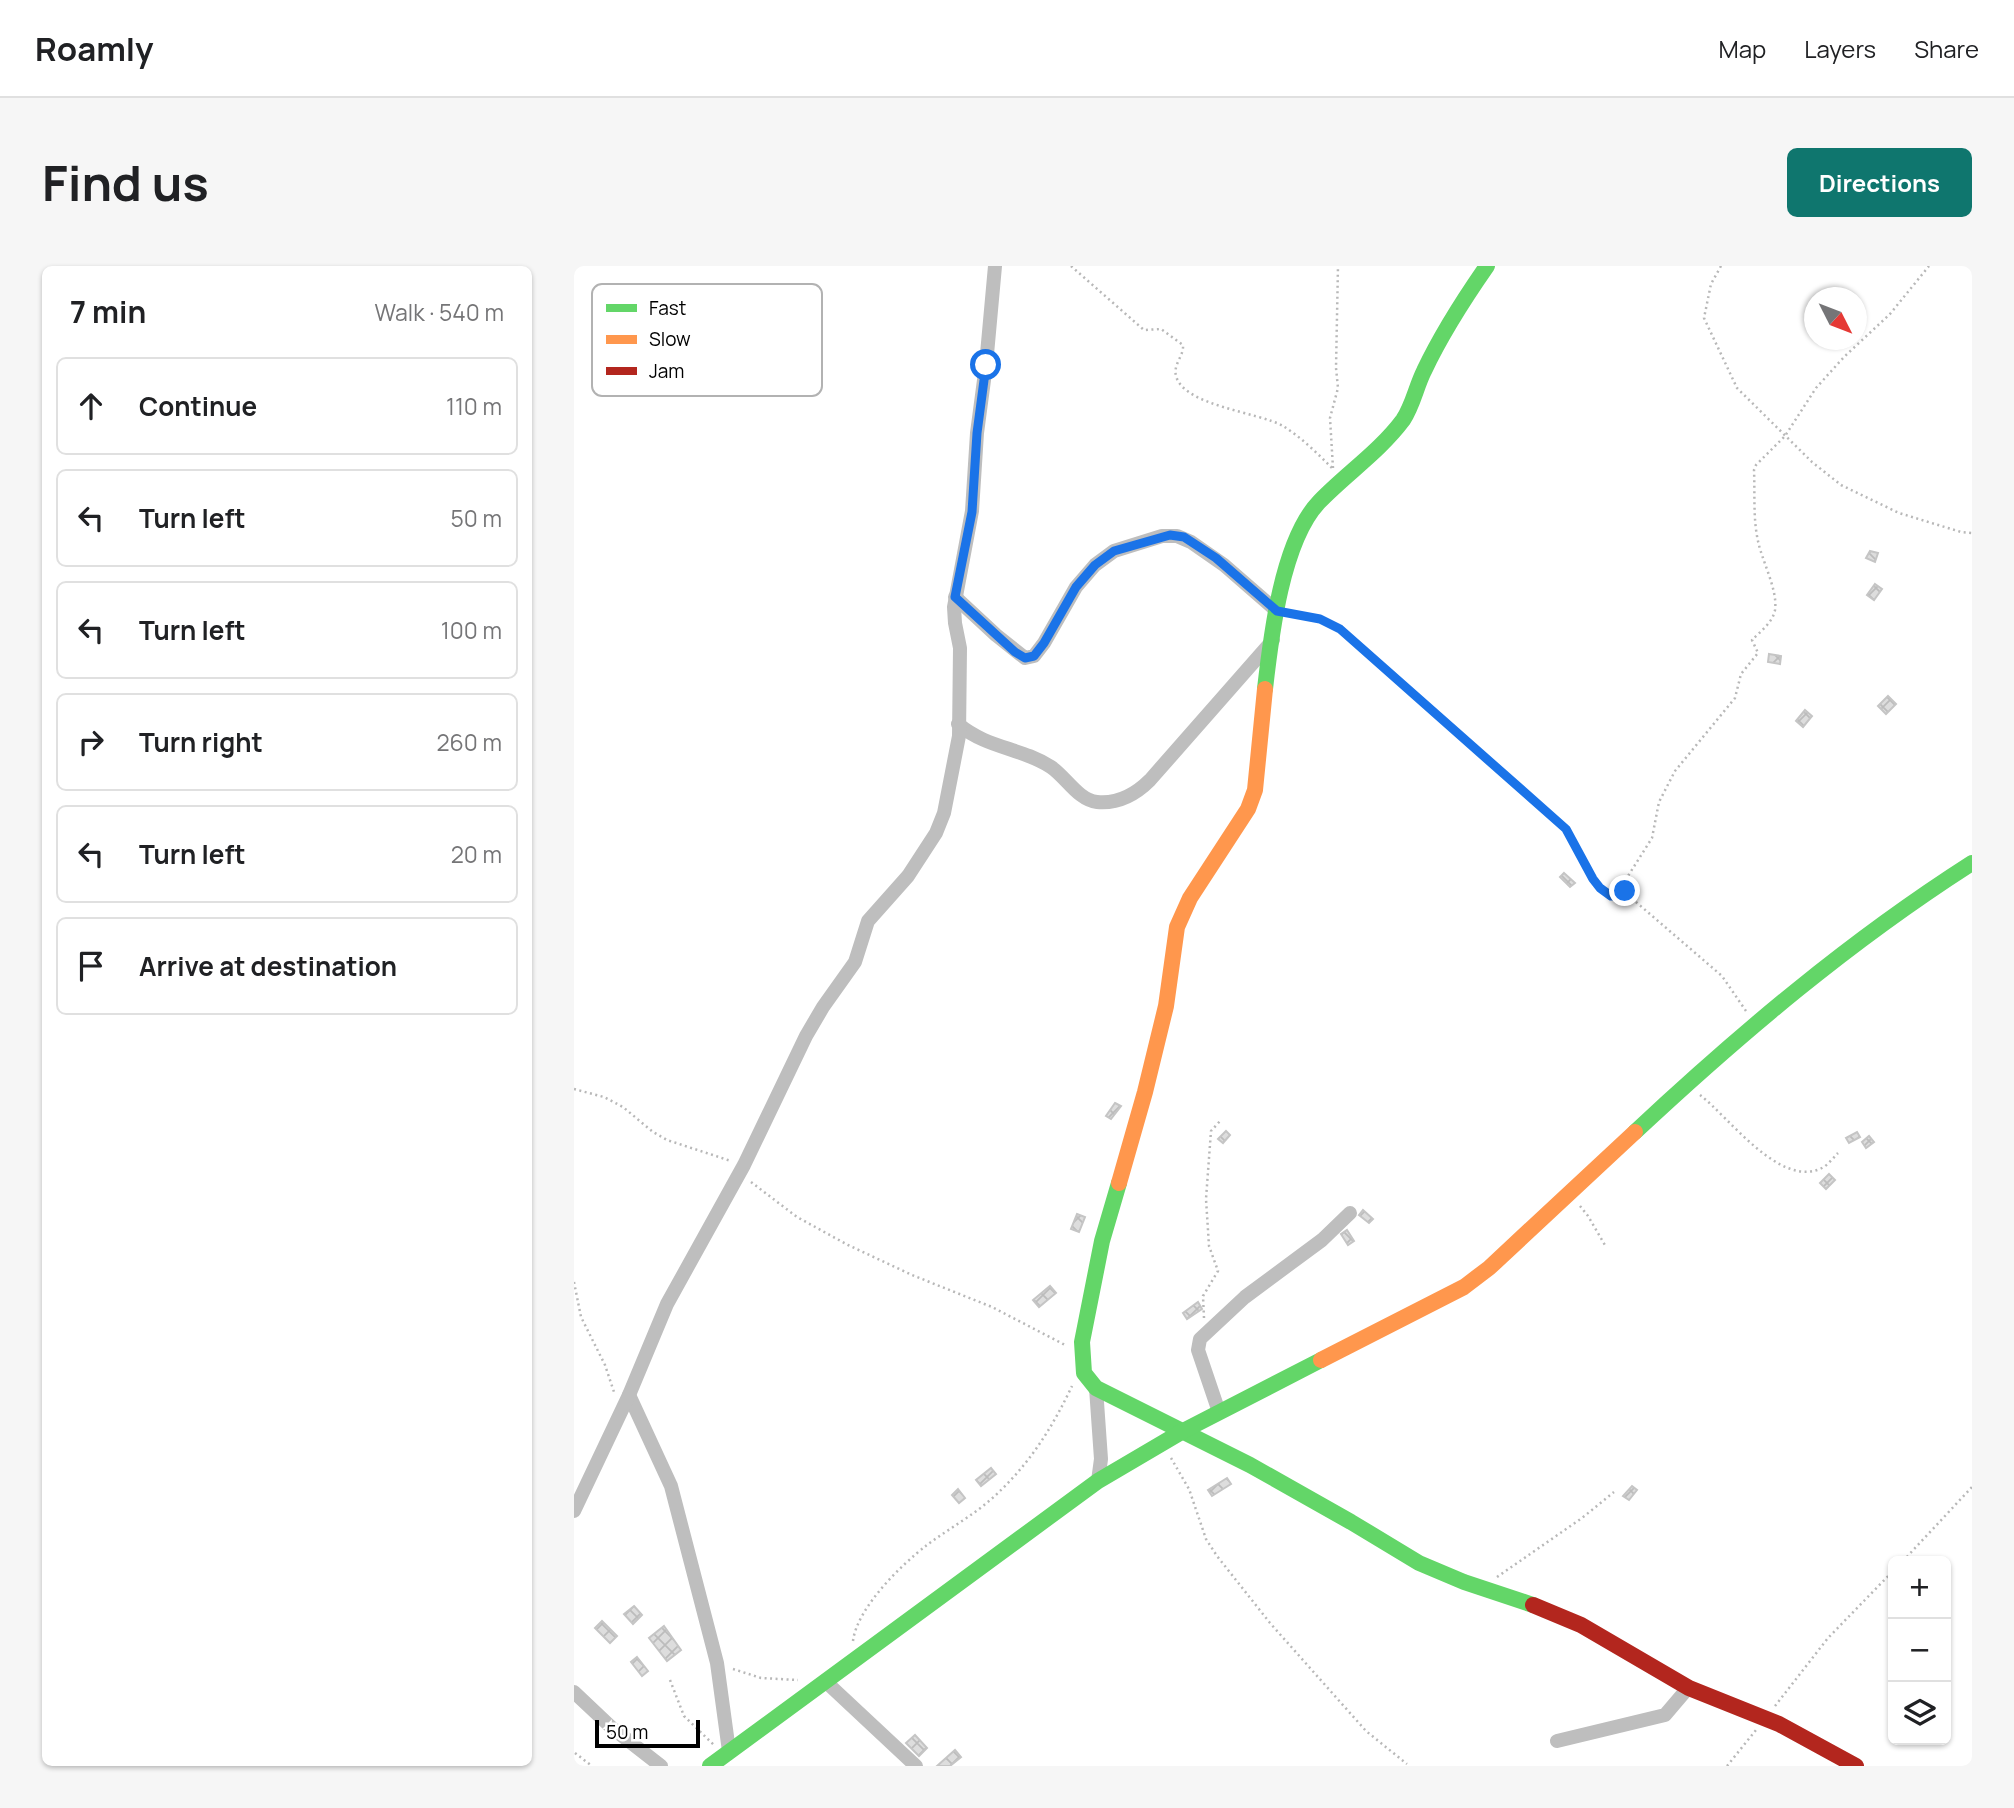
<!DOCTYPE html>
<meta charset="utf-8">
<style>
body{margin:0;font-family:Manrope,sans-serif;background:#f6f6f6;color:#202124}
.controls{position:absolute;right:21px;bottom:21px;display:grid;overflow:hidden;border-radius:10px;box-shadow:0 2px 5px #0004}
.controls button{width:63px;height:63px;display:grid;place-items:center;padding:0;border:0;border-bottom:2px solid #e0e0e0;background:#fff;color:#202124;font:35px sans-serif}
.compass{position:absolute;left:1230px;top:21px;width:63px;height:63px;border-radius:50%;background:#fff;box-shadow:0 2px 5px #0004;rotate:132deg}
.scale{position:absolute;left:21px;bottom:18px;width:105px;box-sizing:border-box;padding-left:7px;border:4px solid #000;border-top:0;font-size:19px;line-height:24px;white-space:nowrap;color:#000;-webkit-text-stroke:5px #fff;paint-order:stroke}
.stop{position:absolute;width:21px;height:21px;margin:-16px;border:5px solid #1a73e8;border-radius:50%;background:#fff}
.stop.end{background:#1a73e8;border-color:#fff;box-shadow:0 2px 7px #0008}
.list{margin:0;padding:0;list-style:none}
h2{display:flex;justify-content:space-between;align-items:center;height:91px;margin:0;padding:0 28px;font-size:30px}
h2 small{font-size:23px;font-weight:400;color:#757577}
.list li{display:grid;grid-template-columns:46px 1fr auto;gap:21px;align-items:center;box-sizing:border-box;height:98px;margin:0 14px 14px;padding:0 14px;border:2px solid #e0e0e0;border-radius:10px}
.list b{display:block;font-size:26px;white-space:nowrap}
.list em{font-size:23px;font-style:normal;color:#757577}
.icon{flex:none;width:38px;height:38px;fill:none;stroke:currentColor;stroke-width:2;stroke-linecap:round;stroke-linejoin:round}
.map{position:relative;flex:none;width:1398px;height:1500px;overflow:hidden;border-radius:10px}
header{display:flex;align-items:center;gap:42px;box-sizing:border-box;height:98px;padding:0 35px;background:#fff;border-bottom:2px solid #e0e0e0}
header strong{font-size:33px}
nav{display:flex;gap:38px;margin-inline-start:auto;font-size:24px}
.intro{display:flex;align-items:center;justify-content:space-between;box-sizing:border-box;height:168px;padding:0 42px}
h1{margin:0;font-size:49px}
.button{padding:18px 32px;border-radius:10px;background:#0f766e;color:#fff;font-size:24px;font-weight:700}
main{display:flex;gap:42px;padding:0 42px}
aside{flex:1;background:#fff;border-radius:10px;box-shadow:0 2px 5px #0004}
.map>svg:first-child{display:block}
</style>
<header>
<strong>Roamly</strong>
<nav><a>Map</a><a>Layers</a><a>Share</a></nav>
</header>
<div class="intro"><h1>Find us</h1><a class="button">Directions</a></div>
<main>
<aside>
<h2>7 min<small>Walk · 540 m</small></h2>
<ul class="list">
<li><svg class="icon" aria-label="ahead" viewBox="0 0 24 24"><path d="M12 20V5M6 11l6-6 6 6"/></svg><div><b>Continue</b></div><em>110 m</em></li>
<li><svg class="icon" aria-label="left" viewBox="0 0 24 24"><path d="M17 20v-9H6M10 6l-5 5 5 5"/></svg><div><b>Turn left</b></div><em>50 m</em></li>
<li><svg class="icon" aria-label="left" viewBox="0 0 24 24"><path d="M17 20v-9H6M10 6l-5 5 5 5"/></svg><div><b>Turn left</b></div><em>100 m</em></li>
<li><svg class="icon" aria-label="right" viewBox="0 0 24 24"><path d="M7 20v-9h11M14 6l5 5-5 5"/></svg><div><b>Turn right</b></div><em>260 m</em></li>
<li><svg class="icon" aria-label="left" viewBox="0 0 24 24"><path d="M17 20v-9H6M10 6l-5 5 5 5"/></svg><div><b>Turn left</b></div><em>20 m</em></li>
<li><svg class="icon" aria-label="arrive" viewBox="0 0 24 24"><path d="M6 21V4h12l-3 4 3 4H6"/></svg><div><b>Arrive at destination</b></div></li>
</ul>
</aside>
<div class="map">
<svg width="1398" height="1500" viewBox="0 0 1398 1500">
<defs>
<pattern id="building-cross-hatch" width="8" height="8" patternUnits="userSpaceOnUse" patternTransform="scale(1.75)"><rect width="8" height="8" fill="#ddd"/><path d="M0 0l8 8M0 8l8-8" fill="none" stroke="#bcbcbc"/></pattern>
</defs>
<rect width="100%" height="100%" fill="#fff"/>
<!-- building -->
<g fill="url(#building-cross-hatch)" stroke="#c5c5c5" stroke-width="2">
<path d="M1296 285 1304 287 1301 296 1292 292Z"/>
<path d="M1301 318 1308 323 1300 334 1293 329Z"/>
<path d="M1195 388 1207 390 1206 398 1194 396Z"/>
<path d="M1314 430 1322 438 1312 448 1304 440Z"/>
<path d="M1231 444 1238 450 1229 461 1222 455Z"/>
<path d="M990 607 1001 617 996 621 986 611Z"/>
<path d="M541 837 547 840 537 853 532 850Z"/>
<path d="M652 865 656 869 649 877 644 873Z"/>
<path d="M1283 866 1286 871 1275 877 1272 872Z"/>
<path d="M1295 870 1300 876 1292 882 1288 876Z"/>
<path d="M1255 908 1261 914 1252 923 1246 917Z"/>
<path d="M789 944 799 953 795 957 785 949Z"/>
<path d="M503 948 511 951 505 966 497 963Z"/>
<path d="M773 964 780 975 774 979 767 968Z"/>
<path d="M476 1020 482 1027 465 1041 459 1034Z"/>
<path d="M624 1036 628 1043 613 1053 609 1047Z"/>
<path d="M417 1202 422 1208 407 1220 402 1214Z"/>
<path d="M653 1212 657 1218 638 1230 634 1224Z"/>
<path d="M1058 1220 1063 1224 1055 1234 1049 1230Z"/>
<path d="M384 1223 391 1232 385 1237 378 1229Z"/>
<path d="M60 1340 68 1349 59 1358 50 1348Z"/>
<path d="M28 1355 43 1370 36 1377 21 1362Z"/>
<path d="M90 1360 107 1384 93 1395 75 1372Z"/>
<path d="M63 1391 74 1405 68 1410 57 1396Z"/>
<path d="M341 1469 353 1482 345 1490 332 1477Z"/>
<path d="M381 1484 387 1491 376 1500H363Z"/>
</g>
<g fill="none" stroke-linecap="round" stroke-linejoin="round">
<!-- path -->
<g stroke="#b8b8b8" stroke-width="2.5" stroke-dasharray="2 3.5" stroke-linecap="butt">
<path d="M497 0 570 64 587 63 609 79C610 90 599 98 602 110 610 140 684 146 709 160 727 171 744 188 759 203"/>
<path d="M1147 0 1137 18 1130 52 1163 122 1238 196 1267 219 1325 247 1387 266 1398 267"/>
<path d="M759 202 756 152 764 122 762 102 764 0"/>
<path d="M719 347 746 353 766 363 992 563 1019 613 1026 623 1037 630H1055"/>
<path d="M1172 745 1148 710 1055 630 1051 622 1054 610 1078 572 1085 536 1101 505 1161 432 1167 408 1184 387 1178 374C1186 366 1199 356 1201 344 1204 324 1188 295 1184 275 1179 253 1181 228 1180 204L1182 199 1211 170 1242 122 1270 91 1316 48 1355 0"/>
<path d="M0 823 30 831 49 841 79 866 93 874 157 895"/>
<path d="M1126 829C1155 851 1206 923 1248 902 1254 899 1259 892 1264 887"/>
<path d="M177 916 223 951 274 979 338 1009 418 1041 493 1080"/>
<path d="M1006 940 1014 950 1032 981"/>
<path d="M0 1016 7 1051 31 1099 40 1126"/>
<path d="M630 1052 629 1030 644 1005 635 980 632 933 637 865 646 855"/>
<path d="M597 1192 615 1223 632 1273 643 1290 696 1357 792 1465 833 1498"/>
<path d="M1329 1295 1398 1221"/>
<path d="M923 1311 1008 1252 1040 1226"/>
<path d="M279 1375C283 1342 327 1299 353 1279 377 1261 404 1247 426 1225 458 1194 479 1160 498 1120"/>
<path d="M159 1403 187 1412 224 1414"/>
<path d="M96 1414 110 1450 140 1479"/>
<path d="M1201 1440 1254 1372 1319 1305"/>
<path d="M1 1487 18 1500"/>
<path d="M1153 1500 1182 1464"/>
</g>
<!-- street -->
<g stroke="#bebebe" stroke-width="14">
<path d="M381 331 422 369 451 392 460 390 470 377 502 321 521 299 540 285 588 270H603L617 276 650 299 703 345"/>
<path d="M384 458C414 483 446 481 477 501 492 511 504 534 523 536 544 538 562 528 576 514L699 374"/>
<path d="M522 1122 527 1193 524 1215"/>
<path d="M55 1129 97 1220 143 1397 155 1485"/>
<path d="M645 1146 624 1084 626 1073 671 1031 748 974 776 947"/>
<path d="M0 1245 55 1129 93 1038 170 899 232 770 249 741 281 696 294 655 334 610 362 567 370 547 385 470 386 382 381 357 380 341 398 245 403 167 412 99 421 0"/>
<path d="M251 1415 342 1500"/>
<path d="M0 1426 37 1461 87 1500"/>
<path d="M983 1475 1091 1449 1114 1422"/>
</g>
<!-- fast -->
<g stroke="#63d668" stroke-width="16">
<path d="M691 423C697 370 708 275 745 236 773 207 805 186 829 154 839 139 842 121 850 105 867 69 890 33 913 0"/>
<path d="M1061 866C1167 767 1276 675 1398 597"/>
<path d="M545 917 528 975 508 1076 510 1107 522 1122 676 1199 777 1256 845 1297 890 1316 959 1339"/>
<path d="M136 1500 524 1215 609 1165 747 1094"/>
</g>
<!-- slow -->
<g stroke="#ff974d" stroke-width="16">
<path d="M545 917 571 826 592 740 603 661 616 632 674 543 681 524 691 423"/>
<path d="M747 1094 890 1021 915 1002 1061 866"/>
</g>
<!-- jam -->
<path stroke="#b3261e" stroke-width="16" d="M959 1339 1007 1359 1115 1422 1205 1458 1282 1500"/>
</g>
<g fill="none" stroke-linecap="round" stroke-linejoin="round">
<!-- route -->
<path stroke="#1a73e8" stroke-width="9" d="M412 99 403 167 398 246 381 331 441 386 451 392 460 390 470 377 502 321 521 299 540 285 596 269 610 271 642 292 703 345 746 353 766 363 992 563 1019 613 1026 622 1037 630H1055L1051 625"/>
</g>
<!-- legend -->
<rect x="18" y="18" width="230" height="112" rx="10" fill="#fff" stroke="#b2b2b2" stroke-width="2"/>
<rect x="32" y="38" width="31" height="8" fill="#63d668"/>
<rect x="32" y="69" width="31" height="9" fill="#ff974d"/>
<rect x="32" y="101" width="31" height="8" fill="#b3261e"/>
<g font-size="19" fill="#000">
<text x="75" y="49">Fast</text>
<text x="75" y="80">Slow</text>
<text x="75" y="112">Jam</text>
</g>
</svg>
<div class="controls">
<button>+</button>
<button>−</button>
<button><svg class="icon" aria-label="layers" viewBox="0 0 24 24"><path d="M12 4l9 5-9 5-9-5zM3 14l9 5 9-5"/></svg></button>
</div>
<svg class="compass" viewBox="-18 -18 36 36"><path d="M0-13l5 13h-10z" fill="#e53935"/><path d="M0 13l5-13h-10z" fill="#757577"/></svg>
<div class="scale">50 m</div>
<div class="stop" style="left:412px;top:99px"></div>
<div class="stop end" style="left:1051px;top:625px"></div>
</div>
</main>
